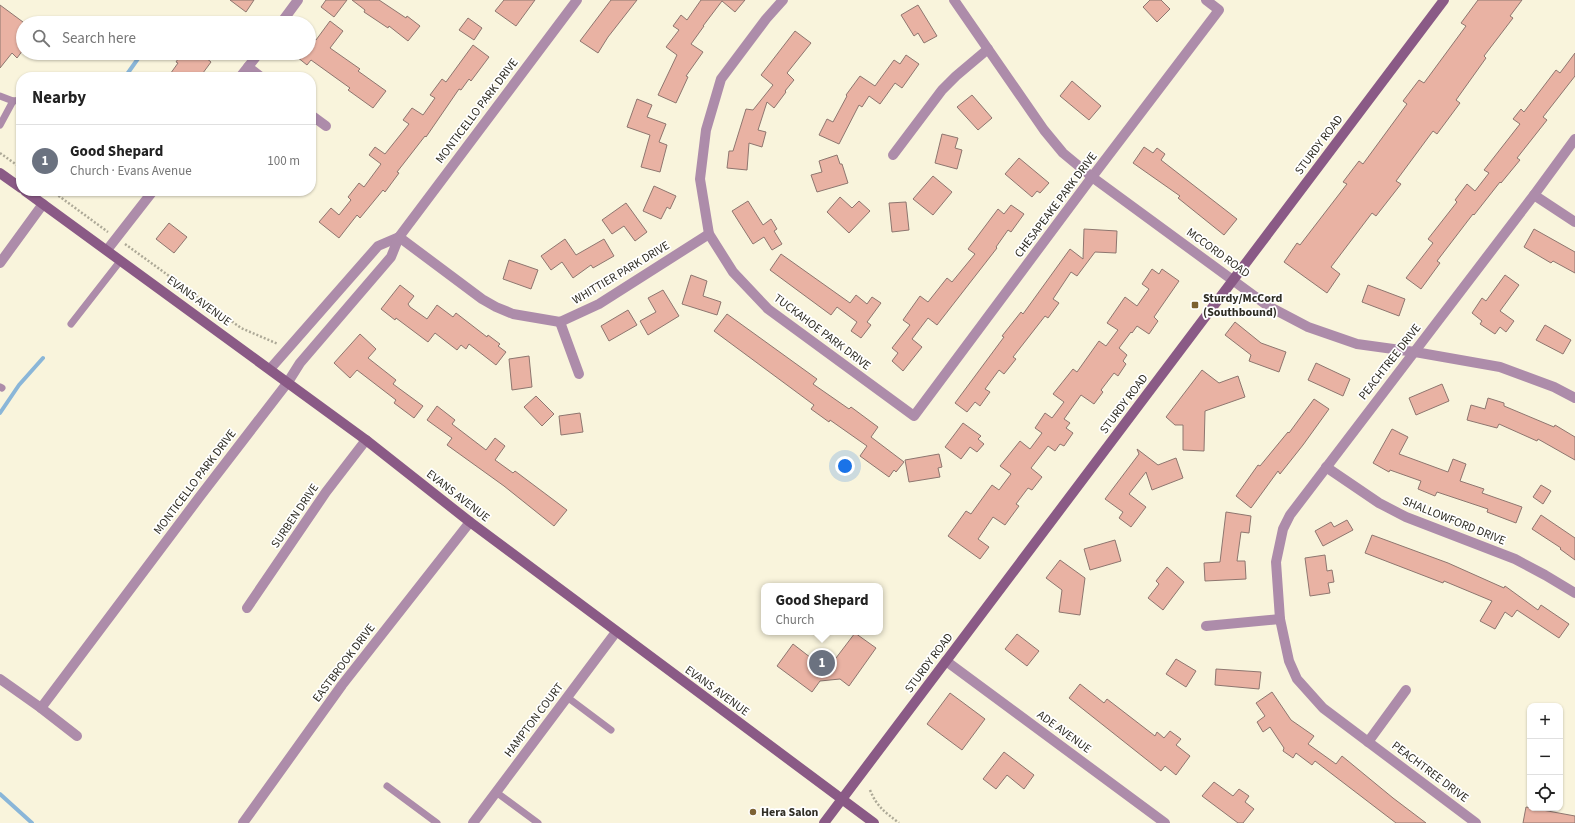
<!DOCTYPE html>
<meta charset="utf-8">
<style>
body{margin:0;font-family:"Source Sans 3",sans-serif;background:#f6f6f6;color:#222}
.controls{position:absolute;right:12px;bottom:12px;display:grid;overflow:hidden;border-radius:8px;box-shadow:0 1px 3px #0004}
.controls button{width:36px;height:36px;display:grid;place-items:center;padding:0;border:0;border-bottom:1px solid #e0e0e0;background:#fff;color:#222;font:20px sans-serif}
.you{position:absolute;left:845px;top:466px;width:14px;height:14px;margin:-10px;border:3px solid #fff;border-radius:50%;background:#1a73e8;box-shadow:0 0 0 6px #1a73e833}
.badge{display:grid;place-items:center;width:26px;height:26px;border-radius:50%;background:#7c6133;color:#fff;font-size:13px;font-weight:700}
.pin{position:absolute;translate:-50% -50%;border:2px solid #fff;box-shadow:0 1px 4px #0006}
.popup{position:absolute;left:761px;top:583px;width:122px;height:52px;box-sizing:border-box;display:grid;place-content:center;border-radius:8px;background:#fff;filter:drop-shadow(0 1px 3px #0005);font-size:13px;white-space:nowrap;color:#767676}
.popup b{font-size:15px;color:#222}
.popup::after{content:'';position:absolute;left:50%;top:100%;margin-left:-8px;border:8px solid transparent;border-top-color:#fff}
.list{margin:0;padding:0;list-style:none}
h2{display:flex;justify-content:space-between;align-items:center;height:52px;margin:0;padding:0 16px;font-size:17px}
h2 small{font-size:13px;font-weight:400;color:#767676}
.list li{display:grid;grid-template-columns:26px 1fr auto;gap:12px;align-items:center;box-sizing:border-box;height:72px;padding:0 16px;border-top:1px solid #e0e0e0}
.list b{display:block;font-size:15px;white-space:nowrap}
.list p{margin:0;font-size:13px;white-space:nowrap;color:#767676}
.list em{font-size:13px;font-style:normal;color:#767676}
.icon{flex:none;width:22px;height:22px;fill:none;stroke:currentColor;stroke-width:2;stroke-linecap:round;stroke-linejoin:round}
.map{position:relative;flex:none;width:1575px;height:823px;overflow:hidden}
.search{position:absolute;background:#fff;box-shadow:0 1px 3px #0004;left:16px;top:16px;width:300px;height:44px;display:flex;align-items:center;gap:10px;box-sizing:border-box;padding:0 14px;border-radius:22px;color:#767676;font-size:15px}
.panel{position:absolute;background:#fff;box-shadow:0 1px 3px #0004;left:16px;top:72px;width:300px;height:124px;border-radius:16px}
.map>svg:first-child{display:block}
</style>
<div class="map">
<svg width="1575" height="823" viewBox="0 0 1575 823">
<rect width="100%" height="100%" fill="#f9f4dc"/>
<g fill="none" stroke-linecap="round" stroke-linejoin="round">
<!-- stream -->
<g stroke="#8ab6d8" stroke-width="4">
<path d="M125 77 142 53"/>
<path d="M0 413 19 385 43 358"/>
<path d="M0 794 32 823"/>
</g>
</g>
<!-- building -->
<g fill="#e9b2a3" stroke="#8e766f">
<path d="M230 0H254L246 12Z"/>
<path d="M326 0H347L334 17 321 7Z"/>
<path d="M352 0H379L406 18 407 16 420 26 408 41 389 26 388 28 364 12 365 10Z"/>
<path d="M504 0H535L516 26 495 11Z"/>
<path d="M611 0H637L608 37 598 53 580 41Z"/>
<path d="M701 0H745L735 12 722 1 703 26H704L691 44 703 52 686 76 688 77 676 103 658 95 677 55 666 47 679 30 673 26 681 15 687 20Z"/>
<path d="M1150 0H1161L1170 9 1157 22 1143 7Z"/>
<path d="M1478 0H1522L1510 16 1513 18 1484 56 1486 58 1456 100 1460 103 1437 134 1433 131 1396 181 1401 184 1376 216 1372 213 1331 267 1340 274 1327 293 1284 262 1297 243 1300 245 1347 184 1343 182 1359 161 1363 164 1407 104 1403 101 1419 80 1424 83 1466 26 1461 23Z"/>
<path d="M0 5 23 22V50L17 58 12 53 0 68Z"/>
<path d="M918 5 937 36 924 43 918 33 914 36 901 15Z"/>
<path d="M468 18 482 28 474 40 459 30Z"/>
<path d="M330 21 343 31 330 48 360 69 358 71 386 91 373 108 348 90 350 88 311 60 307 65 292 53H309V34L316 40Z"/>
<path d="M795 31 811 43 787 73 794 80 785 91 786 92 774 108 767 102 758 130 766 132 762 147 749 143 747 170 727 168 729 151H733L746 109 753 110 773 85 761 75Z"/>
<path d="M473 45 489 57 471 81 469 79 461 90 459 89 426 137 425 136 397 172 399 173 385 192 383 190 360 218 357 215 339 238 319 222 331 208 339 215 351 200 348 197 359 183 364 187 381 164 369 155 375 147 385 154 409 124 403 120 412 108 423 115 435 98 430 95 442 79 446 82Z"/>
<path d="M182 53 188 57 191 53H200L211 62 200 77H168L178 63 176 62Z"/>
<path d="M1575 53V76L1543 117 1547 120 1517 158 1520 160 1501 183 1500 182 1474 215 1473 214 1437 261 1440 263 1421 289 1406 278 1433 243 1428 239 1457 202 1455 200 1467 184 1475 191 1489 173 1484 170 1520 124 1513 119 1521 109 1524 112 1556 70 1560 73Z"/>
<path d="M906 55 919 64 902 88 895 83 880 104 869 96 862 107 859 105 839 144 819 135 827 119 833 122 847 96 846 95 860 76 875 86 894 60 900 64Z"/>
<path d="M1072 81 1101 106 1089 120 1060 96Z"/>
<path d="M972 95 992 118 978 130 957 107Z"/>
<path d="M637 99 652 105 647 117 666 124 659 142 667 145 660 172 641 167 650 135 627 127Z"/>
<path d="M942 134 958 138 955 148 962 150 957 169 935 163Z"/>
<path d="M1144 147 1153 153 1157 148 1165 154 1161 160 1237 219 1224 235 1178 198 1180 196 1133 163Z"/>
<path d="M837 155 840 164H842L848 183 817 192 811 175 822 172 819 161Z"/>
<path d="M1019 158 1049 183 1040 193 1037 191 1032 197 1005 174Z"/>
<path d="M933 176 952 192 933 215 913 199Z"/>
<path d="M654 186 676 196 670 209 667 207 661 219 643 211Z"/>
<path d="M840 197 852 208 859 201 870 211 849 233 827 212Z"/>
<path d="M748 201 763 225 771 219 777 229 774 231 782 244 772 250 764 237 753 244 732 211Z"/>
<path d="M906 202 909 230 892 232 889 203Z"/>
<path d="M626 203 647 232 635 241 624 226 612 234 602 220Z"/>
<path d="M1011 205 1024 214 1011 232 1008 230 996 247 997 248 937 325 928 318 912 339 922 347 903 371 892 361 898 353 892 348 910 325 903 320 920 296 928 302 947 278 952 282 975 254 968 249 998 209 1004 214Z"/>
<path d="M169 223 187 237 174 253 156 239Z"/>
<path d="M1084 229 1117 231 1116 253 1095 252 1077 276 1071 272 1053 299 1059 303 1048 318 1045 316 1013 357 1016 359 1004 374 999 370 985 389 990 392 980 406 975 402 967 412 955 403 1004 337 1002 336 1021 312 1023 314 1070 249 1083 259Z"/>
<path d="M1534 229 1575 252V273L1553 261 1551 263 1524 247Z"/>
<path d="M565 239 576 255 604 239 614 256 593 268 591 265 573 278 562 262 551 270 541 256Z"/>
<path d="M781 254 850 303 856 295 867 304 872 297 881 303 867 322 871 325 861 338 851 331 857 322 837 307 831 315 770 270Z"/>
<path d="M509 260 538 270 531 289 503 279Z"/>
<path d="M1152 269 1159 274 1162 269 1179 281 1154 317 1158 321 1149 334 1137 326 1132 333 1131 332 1119 348 1127 355 1123 361 1126 364 1118 376 1114 373 1101 390 1103 392 1094 404 1081 395 1064 419 1070 423 1066 428 1073 433 1064 446 1060 444 1055 451 1048 446 1031 468 1042 477 1032 490 1028 488 1016 504 1019 506 1005 525 993 517 978 539 989 547 980 559 948 536 966 511 971 514 992 485 999 490 1011 474 1000 466 1020 441 1030 449 1042 433 1035 428 1045 413 1052 418 1064 402 1053 394 1073 369 1077 372 1099 341 1106 346 1118 330 1107 323 1125 297 1137 306 1149 289 1142 284Z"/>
<path d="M691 275 707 281 703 296 721 302 717 315 682 304Z"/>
<path d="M1505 275 1519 285 1500 311 1514 321 1506 332 1500 327 1495 334 1480 324 1482 321 1472 313 1482 298 1486 301Z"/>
<path d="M400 285 414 296 408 304 410 307 427 319 437 305 453 317 456 313 487 337 488 335 500 344 498 346 506 352 496 365 469 344 466 349 461 345 457 350 435 333 428 342 396 318 395 320 381 309Z"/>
<path d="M1368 285 1405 299 1399 316 1362 302Z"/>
<path d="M663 290 679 316 648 335 640 321 656 312 648 298Z"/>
<path d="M628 310 637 325 609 341 601 326Z"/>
<path d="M727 314 817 379 813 384 849 409 851 407 878 427 871 437 904 462 896 472 894 470 889 477 860 456 867 446 830 420 829 422 811 409 814 405 714 331Z"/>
<path d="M1235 322 1261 343 1286 352 1279 372 1249 361 1251 355 1225 335Z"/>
<path d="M1545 325 1571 340 1563 354 1536 340Z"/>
<path d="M360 334 376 349 368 358 396 380 393 384 423 406 414 418 394 403 396 400 357 370 350 378 334 363Z"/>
<path d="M529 356 532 387 512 390 509 359Z"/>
<path d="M1316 363 1350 379 1343 396 1308 380Z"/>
<path d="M1202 370 1219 383 1238 376 1245 397 1205 411 1204 451 1183 450V425H1175L1166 417Z"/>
<path d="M1442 384 1449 401 1416 415 1409 398Z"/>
<path d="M536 396 554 414 542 426 524 407Z"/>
<path d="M1488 398 1504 403V406L1554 427 1555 425 1575 437V460L1538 439 1537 441 1499 424 1497 428 1467 420 1471 405 1485 409Z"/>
<path d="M1314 399 1329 409 1303 445 1280 474 1278 471 1251 508 1236 496 1258 465 1260 466 1288 432 1289 433Z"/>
<path d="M437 406 455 420 452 424 486 450 495 438 505 446 495 460 513 473 515 471 567 510 554 526 504 486 447 445 452 438 427 420Z"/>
<path d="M580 413 583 432 561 435 559 416Z"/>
<path d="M963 423 981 436 978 439 984 444 977 452 970 447 961 459 945 447Z"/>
<path d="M1392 429 1408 437 1399 454 1448 472 1453 459 1466 464 1460 481 1484 489 1482 493 1522 507 1516 523 1487 512 1488 509 1437 492 1435 496 1418 489 1421 481 1390 470 1389 472 1373 463Z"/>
<path d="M1137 449 1158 465 1176 458 1183 478 1152 490 1146 472 1129 494 1146 507 1131 527 1119 518 1123 512 1105 499 1139 454Z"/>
<path d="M939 454 942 467 938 468 940 477 909 482 905 460Z"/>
<path d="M1541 485 1551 491 1543 504 1533 497Z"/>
<path d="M1226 512 1251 516 1249 533 1241 532 1237 561H1245L1246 579 1205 581 1204 563 1220 562Z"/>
<path d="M1541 515 1575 538V560L1560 549 1561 548 1532 529Z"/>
<path d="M1347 520 1353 530 1323 546 1315 531 1331 522 1334 527Z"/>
<path d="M1372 535 1448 563 1504 588 1505 586 1538 610 1541 605 1569 624 1559 638 1517 610 1512 617 1505 612 1495 629 1480 621 1492 601 1444 581 1443 583 1365 553Z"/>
<path d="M1115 540 1121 561 1090 570 1084 549Z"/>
<path d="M1325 555 1327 571 1332 570 1334 582 1328 583 1330 593 1310 596 1305 558Z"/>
<path d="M1060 560 1085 578 1080 615 1059 612 1062 590 1046 578Z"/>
<path d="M1167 567 1184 582 1163 610 1148 598 1159 584 1156 581Z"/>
<path d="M855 633 876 648 849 686 840 679 820 681 812 692 777 666 793 644 815 661 836 658Z"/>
<path d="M1017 634 1039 651 1027 666 1005 649Z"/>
<path d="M1176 659 1196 671 1186 687 1166 674Z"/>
<path d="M1216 669 1261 672 1259 689 1215 685Z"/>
<path d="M1080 684 1104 703 1107 699 1155 736 1157 732 1164 738 1170 731 1181 739 1176 745 1190 756 1176 775 1165 766 1161 771 1069 698Z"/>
<path d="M1272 692 1291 720 1314 736 1308 744 1336 764 1342 756 1393 798 1426 823H1396L1315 761 1312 765 1296 753 1293 758 1283 751 1284 748 1270 727 1263 732 1257 722 1265 716 1256 703Z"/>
<path d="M950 693 985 719 962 750 927 724Z"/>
<path d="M1004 752 1034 775 1024 789 1007 775 996 789 983 779Z"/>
<path d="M1214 782 1233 796 1239 789 1249 796 1245 802 1254 809 1243 823H1238L1202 796Z"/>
<path d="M1526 807 1575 816V823H1523Z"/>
</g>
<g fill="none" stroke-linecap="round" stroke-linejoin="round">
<!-- path -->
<g stroke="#ada997" stroke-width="2.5" stroke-dasharray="2 2" stroke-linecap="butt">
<path d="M0 153 21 168"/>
<path d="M52 191 108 232"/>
<path d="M125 244 241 328 278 344"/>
<path d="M870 790C877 807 885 812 899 823"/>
</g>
<!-- lane -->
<g stroke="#ad8caa" stroke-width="7">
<path d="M0 96 13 101 21 100"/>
<path d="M0 125 13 101"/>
<path d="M71 324 121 260"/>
<path d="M0 387 2 388"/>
<path d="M567 697 611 730"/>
<path d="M387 786 437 823"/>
<path d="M496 792 538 823"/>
</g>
<!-- street -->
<g stroke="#ad8caa" stroke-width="10">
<path d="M783 0 766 19 721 79 706 130 700 179 709 234 733 272 768 309 914 416 1092 177 1219 10 1206 0"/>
<path d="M954 0 1044 130 1063 153 1092 177 1268 306 1308 327 1357 344 1415 352 1500 367 1554 387 1575 398"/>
<path d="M281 23 298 0"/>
<path d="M248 67 261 77"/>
<path d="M240 77 259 53"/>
<path d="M311 115 326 126"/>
<path d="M893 155 942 90 956 76 988 49"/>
<path d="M1534 195 1575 222"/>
<path d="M399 237 482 299 496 307 513 314 560 322 599 304 709 234"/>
<path d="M107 250 153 191"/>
<path d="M0 263 43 204"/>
<path d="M560 322 579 374"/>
<path d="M270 369 378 246 399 237"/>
<path d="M1326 467 1379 503 1406 517 1515 559 1545 575 1575 593"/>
<path d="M247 608 326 492 366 440"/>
<path d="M1206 626 1280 619"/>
<path d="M946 661 1165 823"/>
<path d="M0 679 41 708"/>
<path d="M77 736 41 708 201 495 288 382 300 363 391 257 399 237 577 0"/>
<path d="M1368 742 1406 690"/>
<path d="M243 823 342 685 470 522"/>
<path d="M473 823 616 632"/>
<path d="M1476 823 1323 708 1297 679 1289 661 1280 619 1276 562 1283 529 1290 515 1534 195 1575 139"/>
</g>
<!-- secondary -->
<g stroke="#8a5a86" stroke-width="10">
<path d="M0 173 21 188"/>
<path d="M25 191 366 440 470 522 874 823"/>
<path d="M824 823 1444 0"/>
</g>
</g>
<!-- markers -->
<g fill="#7c6133" stroke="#fff" stroke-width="1.5">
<rect x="1191" y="301" width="8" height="8" rx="2"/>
<circle cx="753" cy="812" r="4"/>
</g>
<g text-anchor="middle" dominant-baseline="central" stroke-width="3.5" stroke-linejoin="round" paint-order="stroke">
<!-- street labels -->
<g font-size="12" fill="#302e25" stroke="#fff">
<text transform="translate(477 111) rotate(-53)">MONTICELLO PARK DRIVE</text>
<text transform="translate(1319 145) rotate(-53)">STURDY ROAD</text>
<text transform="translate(1056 205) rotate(-53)">CHESAPEAKE PARK DRIVE</text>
<text transform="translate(1218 253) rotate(36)">MCCORD ROAD</text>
<text transform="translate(621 273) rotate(-31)">WHITTIER PARK DRIVE</text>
<text transform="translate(199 301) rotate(36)">EVANS AVENUE</text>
<text transform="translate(822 332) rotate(37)">TUCKAHOE PARK DRIVE</text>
<text transform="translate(1390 362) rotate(-52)">PEACHTREE DRIVE</text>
<text transform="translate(1124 404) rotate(-53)">STURDY ROAD</text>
<text transform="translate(195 482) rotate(-53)">MONTICELLO PARK DRIVE</text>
<text transform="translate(458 496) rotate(38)">EVANS AVENUE</text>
<text transform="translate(295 516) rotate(-56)">SURBEN DRIVE</text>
<text transform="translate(1454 521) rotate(22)">SHALLOWFORD DRIVE</text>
<text transform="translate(344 663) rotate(-53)">EASTBROOK DRIVE</text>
<text transform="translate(929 663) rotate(-53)">STURDY ROAD</text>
<text transform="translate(717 691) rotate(36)">EVANS AVENUE</text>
<text transform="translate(534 720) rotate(-53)">HAMPTON COURT</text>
<text transform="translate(1064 732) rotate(36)">ADE AVENUE</text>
<text transform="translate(1430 772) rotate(37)">PEACHTREE DRIVE</text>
</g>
<!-- poi labels -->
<g font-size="12" font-weight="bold" fill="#302e25" stroke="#fff" text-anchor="start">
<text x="1203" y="298">Sturdy/McCord<tspan x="1203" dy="14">(Southbound)</tspan></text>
<text x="761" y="812">Hera Salon</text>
</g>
</g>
</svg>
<div class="controls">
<button>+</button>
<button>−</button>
<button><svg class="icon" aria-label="locate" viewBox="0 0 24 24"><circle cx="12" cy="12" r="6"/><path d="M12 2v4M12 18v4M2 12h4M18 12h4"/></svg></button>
</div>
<div class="you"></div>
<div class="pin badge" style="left:822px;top:663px;background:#6b7280">1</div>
<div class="popup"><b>Good Shepard</b>Church</div>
<div class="search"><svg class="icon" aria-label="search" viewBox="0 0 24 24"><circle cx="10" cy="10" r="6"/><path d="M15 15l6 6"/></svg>Search here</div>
<section class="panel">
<h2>Nearby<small></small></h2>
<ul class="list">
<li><span class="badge" style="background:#6b7280">1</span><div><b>Good Shepard</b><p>Church · Evans Avenue</p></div><em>100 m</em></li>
</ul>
</section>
</div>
